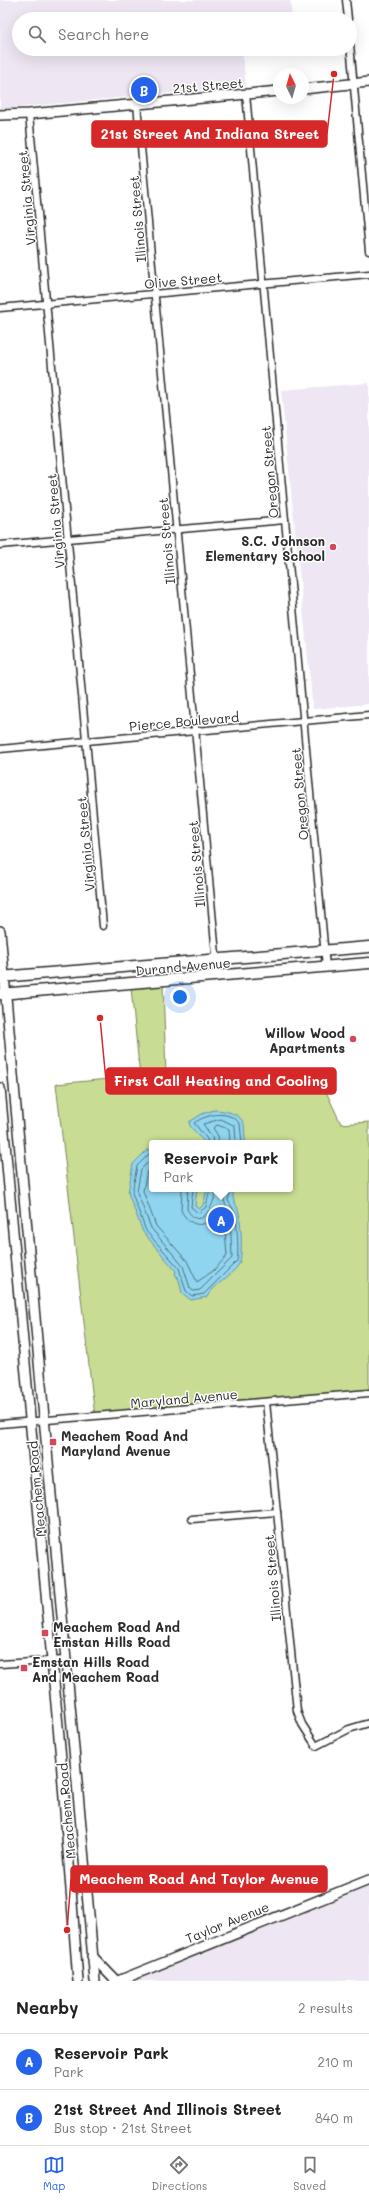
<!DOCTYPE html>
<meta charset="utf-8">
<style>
body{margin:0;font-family:Mali,sans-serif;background:#f2f2f2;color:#222}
.compass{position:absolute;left:273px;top:68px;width:36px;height:36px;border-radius:50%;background:#fff;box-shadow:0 4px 16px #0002;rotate:355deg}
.you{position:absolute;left:180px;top:997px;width:14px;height:14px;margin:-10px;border:3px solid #fff;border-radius:50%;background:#1a73e8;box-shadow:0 0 0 6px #1a73e833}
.badge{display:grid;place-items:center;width:26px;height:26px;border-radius:50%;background:#2563eb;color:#fff;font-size:13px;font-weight:700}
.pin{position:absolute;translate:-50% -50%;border:2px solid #fff;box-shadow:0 1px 4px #0006}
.popup{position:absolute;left:149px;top:1140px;width:144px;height:52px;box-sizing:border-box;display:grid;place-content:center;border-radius:4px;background:#fff;filter:drop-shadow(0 1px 3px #0005);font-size:13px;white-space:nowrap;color:#767676}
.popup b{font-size:15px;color:#222}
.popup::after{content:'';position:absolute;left:50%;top:100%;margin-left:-8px;border:8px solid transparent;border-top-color:#fff}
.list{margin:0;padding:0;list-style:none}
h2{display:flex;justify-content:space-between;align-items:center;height:52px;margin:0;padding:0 16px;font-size:17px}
h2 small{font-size:13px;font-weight:400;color:#767676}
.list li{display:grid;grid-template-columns:26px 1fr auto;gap:12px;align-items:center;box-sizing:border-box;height:56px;padding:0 16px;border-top:1px solid #e0e0e0}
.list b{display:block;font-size:15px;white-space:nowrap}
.list p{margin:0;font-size:13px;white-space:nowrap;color:#767676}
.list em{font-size:13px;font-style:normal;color:#767676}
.icon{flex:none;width:22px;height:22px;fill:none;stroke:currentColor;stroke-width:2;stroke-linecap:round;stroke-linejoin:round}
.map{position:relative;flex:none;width:369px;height:1981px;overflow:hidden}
.search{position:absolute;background:#fff;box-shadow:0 4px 16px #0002;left:12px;right:12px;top:12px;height:44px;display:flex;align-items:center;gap:10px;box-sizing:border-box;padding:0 14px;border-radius:22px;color:#767676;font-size:15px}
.sheet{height:164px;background:#fff}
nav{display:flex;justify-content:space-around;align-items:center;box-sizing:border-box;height:56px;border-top:1px solid #e0e0e0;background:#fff;font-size:11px;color:#767676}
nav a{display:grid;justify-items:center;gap:2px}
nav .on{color:#2563eb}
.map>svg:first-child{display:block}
</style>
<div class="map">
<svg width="369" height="1981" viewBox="0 0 369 1981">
<rect width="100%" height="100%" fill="#fff"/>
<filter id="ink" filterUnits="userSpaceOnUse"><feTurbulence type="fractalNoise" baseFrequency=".025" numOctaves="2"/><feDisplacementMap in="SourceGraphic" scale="8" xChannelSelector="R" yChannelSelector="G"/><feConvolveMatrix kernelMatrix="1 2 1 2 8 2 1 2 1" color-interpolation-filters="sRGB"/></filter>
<g filter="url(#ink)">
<!-- built -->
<g fill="#eee6f3">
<path d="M0 0H290L292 19H19V49H242L246 86 0 109Z"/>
<path d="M369 383V704L313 709 281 390Z"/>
<path d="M369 1885V1981H136Z"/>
</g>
<!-- green -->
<path fill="#c8dd93" stroke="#7a845f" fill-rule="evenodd" d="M163 984 166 1075 322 1083 341 1124 369 1122V1393L95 1417 56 1084 140 1076 131 988ZM152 1143H290V1189H152Z"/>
<!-- water -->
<g fill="#8fd5f0" stroke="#6791a1">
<path d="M214 1110C223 1110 241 1113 244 1124 245 1130 244 1137 246 1143H205L190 1126 189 1122 202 1114Z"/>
<path d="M147 1150H152V1189H197L195 1206 199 1209 203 1205 207 1189H237L233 1193C232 1202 238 1205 239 1213 241 1221 243 1259 239 1264 232 1276 212 1286 207 1297L191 1300 182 1293 179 1280 175 1274 176 1271 143 1232 128 1193 133 1164Z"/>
</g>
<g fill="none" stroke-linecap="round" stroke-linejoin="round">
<!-- shore -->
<g stroke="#536f7a" stroke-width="1">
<path d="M208 1143 207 1139 194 1123C207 1114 229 1109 240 1124L242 1143"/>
<path d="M213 1143 212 1137 203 1124 221 1119 235 1126 236 1143"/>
<path d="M219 1143 218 1136 213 1128 217 1125 229 1129 230 1143"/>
<path d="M152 1153 149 1154 137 1166 132 1193 146 1231 179 1268 186 1291 192 1296 204 1294 237 1261C239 1255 237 1220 235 1214 234 1209 230 1205 228 1200L231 1189"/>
<path d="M152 1159 141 1169 137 1192 151 1228 183 1266 190 1288 193 1291 200 1290 232 1258 230 1215 224 1201 225 1189"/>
<path d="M152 1166 147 1171 143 1191 156 1226 187 1261 197 1282 213 1271 227 1256 224 1217 218 1209C215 1213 212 1219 207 1222 197 1229 185 1220 181 1210L182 1189"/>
<path d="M188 1189 187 1209C201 1234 215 1204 216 1189"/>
<path d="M193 1189 191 1207 198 1213 206 1207 210 1189"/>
</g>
<defs>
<g id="street">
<path d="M346 0 348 19"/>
<path d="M350 44 369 251"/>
<path d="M246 94 326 967"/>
<path d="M137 104 218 976"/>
<path d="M29 114 103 926"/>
<path d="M0 308 369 274"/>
<path d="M0 545 285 520"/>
<path d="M0 749 369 715"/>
<path d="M266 1402 297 1711 302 1724 316 1746 349 1729 369 1723"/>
<path d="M0 1424 369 1393"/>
<path d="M192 1519 277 1512"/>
<path d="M0 1664 65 1660"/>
</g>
<g id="secondary">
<path d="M303 89 369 82"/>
<path d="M0 115 29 114 279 91"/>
<path d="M0 931C35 1281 60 1631 95 1981"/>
<path d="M0 1088 61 1759 78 1981"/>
<path d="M92 1956 116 1981"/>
<path d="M118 1981 369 1880"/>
</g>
<g id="primary">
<path d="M0 977 369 947"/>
<path d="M0 994 369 963"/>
</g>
</defs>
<!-- street casing -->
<use href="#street" stroke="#2b2b2b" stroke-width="9"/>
<!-- secondary casing -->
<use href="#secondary" stroke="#2b2b2b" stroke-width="12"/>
<!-- primary casing -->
<use href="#primary" stroke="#2b2b2b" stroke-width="13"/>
<!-- street -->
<use href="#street" stroke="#fff" stroke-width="6"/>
<!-- secondary -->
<use href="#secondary" stroke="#fff" stroke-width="9"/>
<!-- primary -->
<use href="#primary" stroke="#fff" stroke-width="10"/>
</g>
</g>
<!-- markers -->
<g fill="#d1495b" stroke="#fff" stroke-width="1.5">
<circle cx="333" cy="547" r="4"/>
<circle cx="353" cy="1039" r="4"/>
<rect x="49" y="1438" width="8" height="8" rx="2"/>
<rect x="41" y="1629" width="8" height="8" rx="2"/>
<rect x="20" y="1664" width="8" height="8" rx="2"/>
</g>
<g text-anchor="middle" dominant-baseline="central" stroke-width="3" stroke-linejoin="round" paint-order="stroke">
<!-- street labels -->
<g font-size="13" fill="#2b2b2b" stroke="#fff">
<text transform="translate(208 85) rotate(-5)">21st Street</text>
<text transform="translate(26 198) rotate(-95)">Virginia Street</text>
<text transform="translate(137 219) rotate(-95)">Illinois Street</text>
<text transform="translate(183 280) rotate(-5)">Olive Street</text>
<text transform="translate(269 472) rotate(-95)">Oregon Street</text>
<text transform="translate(55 521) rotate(-95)">Virginia Street</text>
<text transform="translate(166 541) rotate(-95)">Illinois Street</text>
<text transform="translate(184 721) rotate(-5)">Pierce Boulevard</text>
<text transform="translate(299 794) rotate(-95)">Oregon Street</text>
<text transform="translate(85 844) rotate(-95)">Virginia Street</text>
<text transform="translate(196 864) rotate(-95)">Illinois Street</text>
<text transform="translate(183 966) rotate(-5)">Durand Avenue</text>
<text transform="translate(184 1398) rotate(-5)">Maryland Avenue</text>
<text transform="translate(36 1489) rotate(-95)">Meachem Road</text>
<text transform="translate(272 1578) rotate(-95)">Illinois Street</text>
<text transform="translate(66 1811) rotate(-95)">Meachem Road</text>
<text transform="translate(227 1922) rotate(-22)">Taylor Avenue</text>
</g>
<!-- poi labels -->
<g font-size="13" font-weight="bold" fill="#2b2b2b" stroke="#fff" text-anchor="start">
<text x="325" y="540" text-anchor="end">S.C. Johnson<tspan x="325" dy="15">Elementary School</tspan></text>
<text x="345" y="1032" text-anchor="end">Willow Wood<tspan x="345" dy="15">Apartments</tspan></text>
<text x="61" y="1435">Meachem Road And<tspan x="61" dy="15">Maryland Avenue</tspan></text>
<text x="53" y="1626">Meachem Road And<tspan x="53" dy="15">Emstan Hills Road</tspan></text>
<text x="32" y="1661">Emstan Hills Road<tspan x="32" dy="15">And Meachem Road</tspan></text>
</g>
</g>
<!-- callouts -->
<path fill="none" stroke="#d62828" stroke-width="1.5" d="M334 74L327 134M100 1018L106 1081M67 1930L71 1879"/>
<g fill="#d62828" stroke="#fff" stroke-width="1.5">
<circle cx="334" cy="74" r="4"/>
<circle cx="100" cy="1018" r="4"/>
<circle cx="67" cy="1930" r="4"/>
</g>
<g fill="#d62828" stroke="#d62828" stroke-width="1.5">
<rect x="92" y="121" width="235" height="26" rx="4"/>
<rect x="106" y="1068" width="230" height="26" rx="4"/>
<rect x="71" y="1866" width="256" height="26" rx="4"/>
</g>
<g font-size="14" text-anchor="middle" font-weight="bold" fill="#fff">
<text x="210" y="139">21st Street And Indiana Street</text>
<text x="221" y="1086">First Call Heating and Cooling</text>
<text x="199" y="1884">Meachem Road And Taylor Avenue</text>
</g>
</svg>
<svg class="compass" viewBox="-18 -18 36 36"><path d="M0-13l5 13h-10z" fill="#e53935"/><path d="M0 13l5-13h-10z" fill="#767676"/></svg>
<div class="you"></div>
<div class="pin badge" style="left:221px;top:1220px">A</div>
<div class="popup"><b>Reservoir Park</b>Park</div>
<div class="pin badge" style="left:144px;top:90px">B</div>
<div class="search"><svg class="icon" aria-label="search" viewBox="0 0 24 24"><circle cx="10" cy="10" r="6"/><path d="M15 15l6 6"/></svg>Search here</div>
</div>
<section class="sheet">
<h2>Nearby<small>2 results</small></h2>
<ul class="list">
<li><span class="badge">A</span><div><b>Reservoir Park</b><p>Park</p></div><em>210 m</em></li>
<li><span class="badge">B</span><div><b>21st Street And Illinois Street</b><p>Bus stop · 21st Street</p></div><em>840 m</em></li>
</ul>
</section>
<nav>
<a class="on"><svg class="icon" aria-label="map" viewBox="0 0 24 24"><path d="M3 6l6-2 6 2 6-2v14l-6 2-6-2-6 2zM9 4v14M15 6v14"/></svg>Map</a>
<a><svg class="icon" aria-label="directions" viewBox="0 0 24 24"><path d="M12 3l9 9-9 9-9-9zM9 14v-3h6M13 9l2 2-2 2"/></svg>Directions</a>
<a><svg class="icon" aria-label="saved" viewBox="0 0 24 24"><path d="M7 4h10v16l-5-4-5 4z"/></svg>Saved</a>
</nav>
